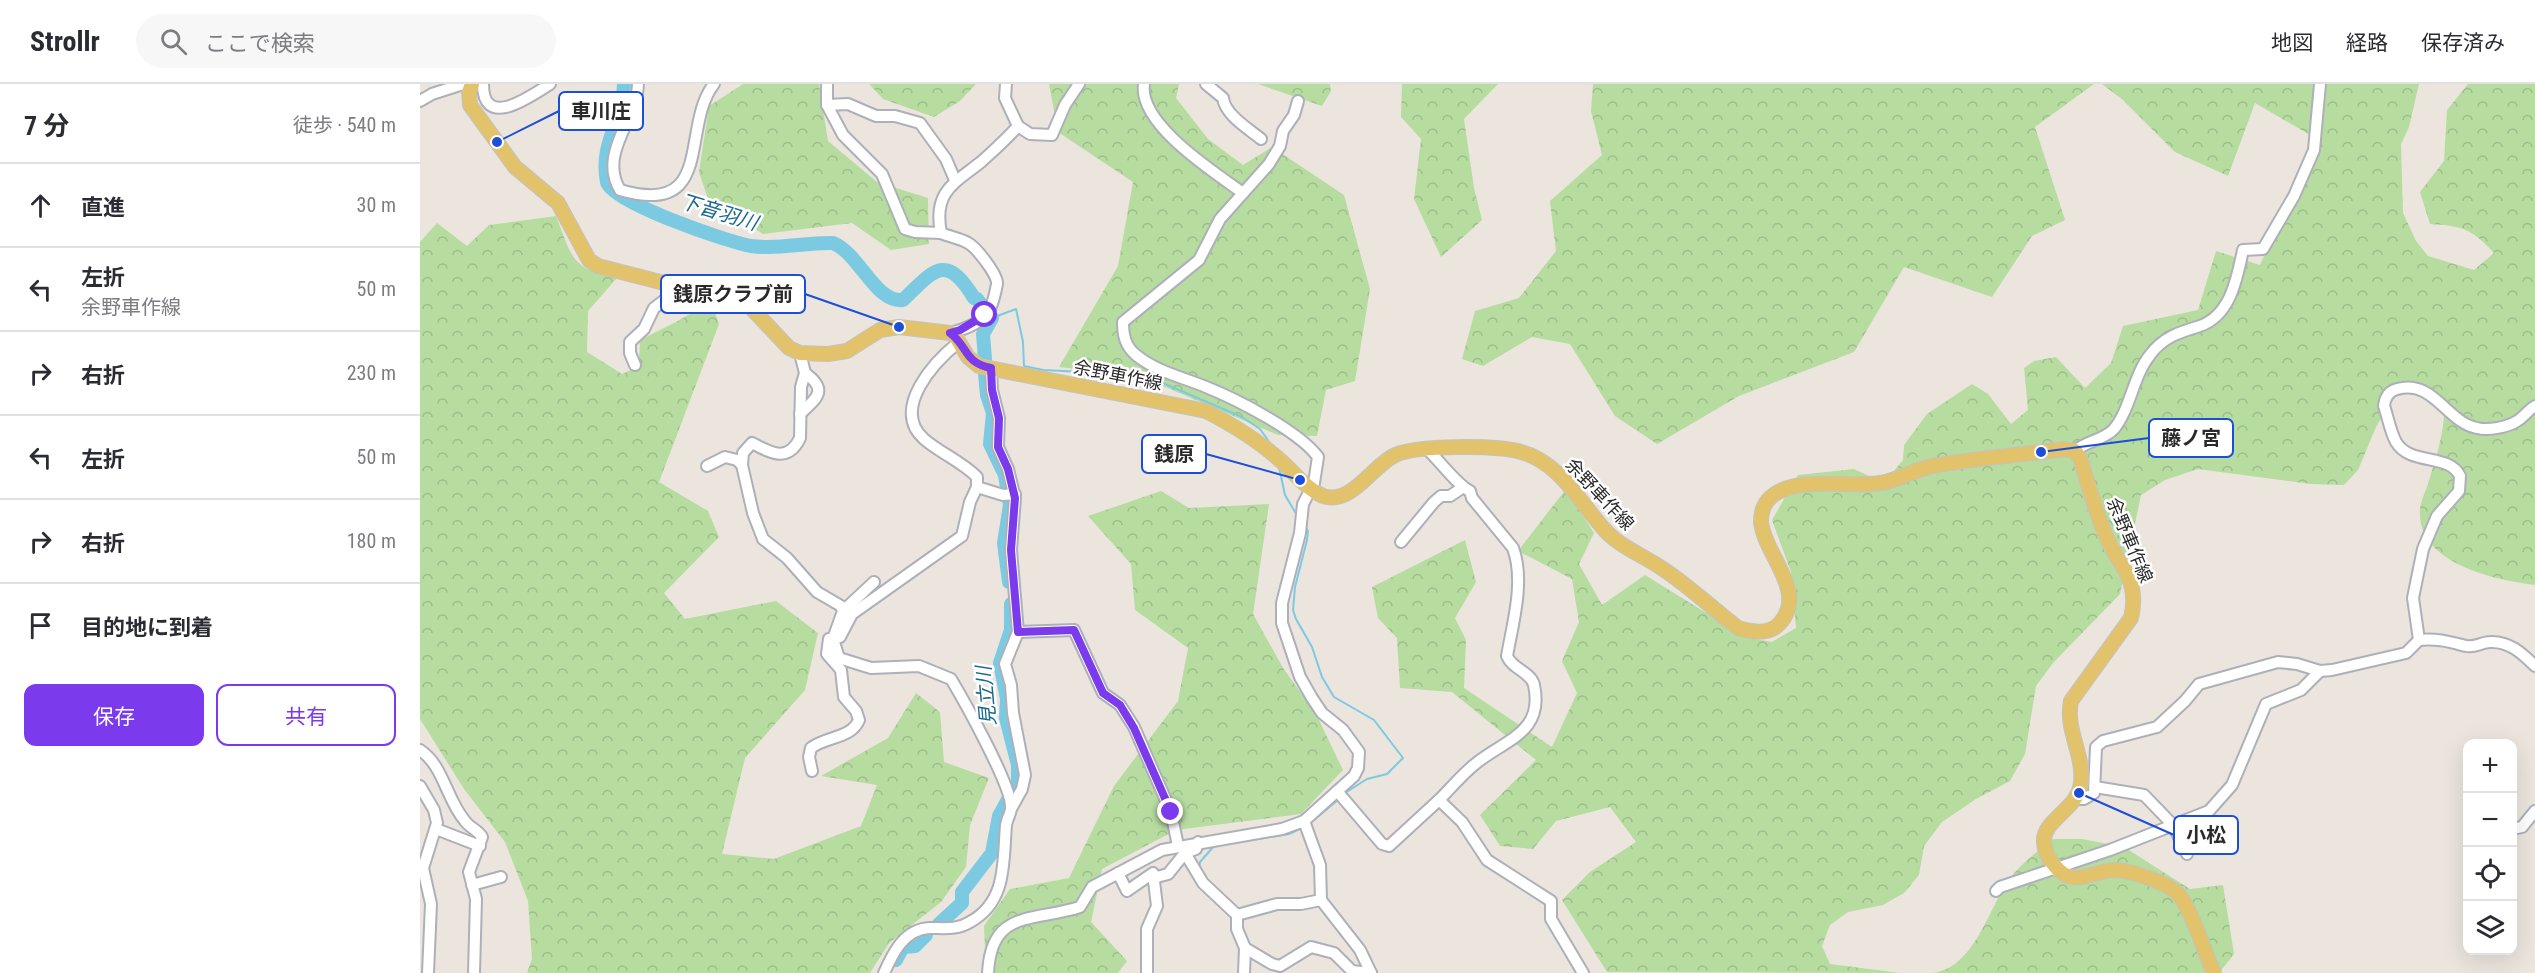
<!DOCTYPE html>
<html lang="ja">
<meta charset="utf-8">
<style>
body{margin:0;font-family:"Roboto Condensed","Noto Sans JP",sans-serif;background:#f7f7f7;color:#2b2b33}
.controls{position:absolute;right:18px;bottom:18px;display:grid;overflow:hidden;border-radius:12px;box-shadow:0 6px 24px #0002}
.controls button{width:54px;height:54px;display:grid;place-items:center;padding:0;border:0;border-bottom:2px solid #e1e1e2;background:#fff;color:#2b2b33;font:30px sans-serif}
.stop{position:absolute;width:18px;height:18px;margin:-14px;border:4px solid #7c3aed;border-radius:50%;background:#fff}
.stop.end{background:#7c3aed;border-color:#fff;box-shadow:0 2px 6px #0008}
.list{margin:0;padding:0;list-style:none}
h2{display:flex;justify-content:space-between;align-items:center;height:78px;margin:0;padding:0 24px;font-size:26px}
h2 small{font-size:20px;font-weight:400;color:#7c7c81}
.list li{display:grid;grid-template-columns:39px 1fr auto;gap:18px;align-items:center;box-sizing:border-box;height:84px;padding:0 24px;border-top:2px solid #e1e1e2}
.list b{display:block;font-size:22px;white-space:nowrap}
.list p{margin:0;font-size:20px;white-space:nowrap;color:#7c7c81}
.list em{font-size:20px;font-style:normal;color:#7c7c81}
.actions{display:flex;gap:12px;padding:18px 24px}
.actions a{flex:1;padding:14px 0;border:2px solid #7c3aed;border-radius:12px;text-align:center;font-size:21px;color:#7c3aed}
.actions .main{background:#7c3aed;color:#fff}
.icon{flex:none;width:33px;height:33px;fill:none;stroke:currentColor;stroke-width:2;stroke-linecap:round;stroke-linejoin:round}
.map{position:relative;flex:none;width:2115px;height:889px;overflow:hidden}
header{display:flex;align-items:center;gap:36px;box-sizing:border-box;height:84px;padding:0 30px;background:#fff;border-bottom:2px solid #e1e1e2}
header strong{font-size:28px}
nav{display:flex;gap:33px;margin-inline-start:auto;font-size:21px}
.search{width:420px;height:54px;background:#f7f7f7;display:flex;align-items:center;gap:15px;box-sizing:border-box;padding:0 21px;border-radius:33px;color:#7c7c81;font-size:22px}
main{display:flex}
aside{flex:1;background:#fff}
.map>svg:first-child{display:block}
</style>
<header>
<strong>Strollr</strong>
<div class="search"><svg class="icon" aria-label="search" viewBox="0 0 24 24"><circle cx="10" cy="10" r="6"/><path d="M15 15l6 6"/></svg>ここで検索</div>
<nav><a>地図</a><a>経路</a><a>保存済み</a></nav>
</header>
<main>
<aside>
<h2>7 分<small>徒歩 · 540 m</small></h2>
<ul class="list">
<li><svg class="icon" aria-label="ahead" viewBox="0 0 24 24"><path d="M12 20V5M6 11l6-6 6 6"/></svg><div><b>直進</b></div><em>30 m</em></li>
<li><svg class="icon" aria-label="left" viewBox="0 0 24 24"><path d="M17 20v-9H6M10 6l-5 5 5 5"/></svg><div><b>左折</b><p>余野車作線</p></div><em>50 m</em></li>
<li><svg class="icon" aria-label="right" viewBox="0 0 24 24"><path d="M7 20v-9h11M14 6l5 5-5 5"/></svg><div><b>右折</b></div><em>230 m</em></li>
<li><svg class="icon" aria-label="left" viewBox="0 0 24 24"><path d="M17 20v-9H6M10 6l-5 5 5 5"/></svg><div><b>左折</b></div><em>50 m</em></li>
<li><svg class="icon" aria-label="right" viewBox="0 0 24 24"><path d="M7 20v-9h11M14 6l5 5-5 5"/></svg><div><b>右折</b></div><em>180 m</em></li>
<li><svg class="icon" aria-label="arrive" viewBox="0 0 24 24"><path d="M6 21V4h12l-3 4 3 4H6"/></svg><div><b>目的地に到着</b></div></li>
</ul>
<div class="actions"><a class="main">保存</a><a>共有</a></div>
</aside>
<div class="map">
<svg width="2115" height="889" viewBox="0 0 2115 889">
<defs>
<pattern id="forest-crowns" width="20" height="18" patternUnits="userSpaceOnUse" patternTransform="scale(1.5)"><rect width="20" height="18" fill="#b6dca0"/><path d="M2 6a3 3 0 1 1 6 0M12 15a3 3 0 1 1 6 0" fill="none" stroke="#9dbd8a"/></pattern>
</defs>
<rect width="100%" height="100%" fill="#ebe5de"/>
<!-- forest -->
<g fill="url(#forest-crowns)">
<path d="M323 0H399L408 57 457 98 508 114 509 160 471 166 432 139 343 150 288 115 279 88 289 22Z"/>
<path d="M449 0H556L540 17 514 33 463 15Z"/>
<path d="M629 0H759L756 14 788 55 823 81 852 63 924 111 950 205 935 297 906 306 897 352 858 351 722 293 639 283 698 182 713 98 638 48Z"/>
<path d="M838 0H910L911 7 902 22Z"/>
<path d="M982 0H1078L1044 35 1054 104 1062 136 1021 173 994 115 1001 55 981 33Z"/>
<path d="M1173 0H1674L1615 43 1645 136 1612 152 1572 213 1484 183 1434 268 1319 312 1237 360 1195 332 1150 260 1112 253 1063 282 1042 275 1055 227 1099 214 1136 167 1130 117 1182 71 1171 27Z"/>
<path d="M1682 0H1999L1989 43 1981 60 1983 129 1996 157 2008 172 2054 186 2074 169C2052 145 2043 142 2010 140L2000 108 2024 77 2027 26 2048 0H2115V501C2076 496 2000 480 2000 430 1999 421 2004 411 2007 403 2015 376 2026 347 2024 318L2004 306 1974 313 1956 343 1938 386 1924 401 1891 400 1778 385 1745 396 1721 411 1700 510 1633 579 1616 602 1605 670 1590 697 1556 715 1522 738 1504 762 1499 791 1484 809 1463 821 1428 828 1410 841 1402 862 1410 880 1480 889 1187 888 1142 816 1170 788 1216 758 1190 723 1136 737 1113 765 1080 762 1060 731 1116 676 1032 608 980 604 977 554 958 534 952 503 1045 456 1056 498 1035 534 1046 556 1044 604 1132 663 1157 609 1142 577 1159 538 1152 495 1098 467 1146 405 1174 449 1159 480 1182 521 1225 491 1325 553 1352 558 1376 544 1371 488 1352 436 1378 391 1434 385 1464 399 1483 376 1484 361 1507 330 1552 300 1568 310 1591 340 1608 326 1604 284 1614 277 1636 273 1665 304 1691 279 1703 242 1778 226 1796 167 1840 181 1897 55 1835 19 1808 92 1755 68 1703 16Z"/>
<path d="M136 132C152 173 151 185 197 194L168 227 167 268 202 290 219 282 220 256 258 237 291 217 299 240 239 398 288 427 299 453 244 509 265 535 356 517 398 549 385 606 325 674 302 770 354 775 441 742 457 701 401 692 468 654 496 609 520 628 524 678 569 694 550 741 546 783 521 818 469 859 450 889H107L112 875 108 817 85 758 44 705 0 635V158L17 139 47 162 69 141Z"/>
<path d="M741 407 769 424 849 420 833 530 863 584 896 630 923 686 881 730 756 746 682 785 671 838 707 877 698 889H566L564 842 590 805 649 794 694 702 758 617 768 564 715 526 711 480 668 432Z"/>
<path d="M1633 755H1662L1704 763 1770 805 1803 801 1814 870 1799 889H1513C1555 883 1568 825 1589 796 1600 780 1618 767 1633 755Z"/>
</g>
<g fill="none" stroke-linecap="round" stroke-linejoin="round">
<!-- stream -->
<g stroke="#7ccae2" stroke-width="2">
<path d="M572 234 596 225 603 258 604 282 623 286 724 291 822 333 840 345 850 359"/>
<path d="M859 383 865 411 878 433"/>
<path d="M885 442 888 447 887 456 875 503 873 526 876 535 892 563 902 593 914 613 954 636 983 674 967 690 947 695 925 709"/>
<path d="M889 740 919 715"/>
<path d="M779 784 780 778 794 762 869 750 884 743"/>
</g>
<!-- river -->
<g stroke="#7ccae2" stroke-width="14">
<path d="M204 0C204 35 179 59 187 98 191 118 308 158 331 162 358 166 386 158 413 159 440 170 455 219 483 216 514 186 526 168 554 214L557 215 572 234 563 250 565 275"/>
<path d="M565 289 567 311 573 329 570 360 585 391 590 421 584 459 589 498"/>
<path d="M519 840 542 819V808L572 769 579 732 598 697V681L586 634 587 615 580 579 591 546V520"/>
<path d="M476 876 483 863 495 862 506 851"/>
</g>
<defs>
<g id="minor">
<path d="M63 0C63 47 111 12 130 0"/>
<path d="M218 0C217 36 178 69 200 106 296 134 260 43 294 0"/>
<path d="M407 0V21L428 20 456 32H475L500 39 526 75 535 96"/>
<path d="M586 0 585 14 598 42"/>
<path d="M724 0C718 40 794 88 823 109"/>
<path d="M786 0 803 14C805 31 829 45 841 55"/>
<path d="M0 17 12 10 43 0"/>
<path d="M407 21 423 51 462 90 485 145 495 148 521 149"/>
<path d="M530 249C543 246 562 239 569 226 573 221 576 205 577 200 578 191 556 163 548 159 540 154 530 153 521 149 513 108 533 100 561 78 574 66 587 55 598 42L610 50 632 51 645 21 659 0"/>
<path d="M380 269 385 289 381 303 380 354C368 379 351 369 332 359L323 369 322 381 333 429 343 455 367 474 397 508 421 522 423 527 413 555 419 574 451 584 499 582 531 595C543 615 593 704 591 724 591 729 587 735 586 741 583 778 587 818 550 838 537 846 525 844 510 844 484 845 473 869 464 889"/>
<path d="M215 281 210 269V258L224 245 234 224 263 202"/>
<path d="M571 284 572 306 579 334 578 363 588 385 595 414 591 466 598 548 585 580 591 601 593 629 605 691 602 705 592 723"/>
<path d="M380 330C395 315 410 307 385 289"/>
<path d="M1007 365C1018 375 1038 402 1050 407L1052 414 1093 464C1105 497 1093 538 1087 572 1092 585 1111 588 1114 601 1124 647 1088 655 1059 677 1045 687 1032 703 1019 716"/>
<path d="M1655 367C1666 357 1684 356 1694 345 1711 324 1713 292 1730 271 1743 253 1760 248 1780 242 1811 231 1817 194 1823 166L1843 165 1874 112 1894 66 1900 0"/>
<path d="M287 382 305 373 317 376 322 381"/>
<path d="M557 403 583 411 595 410"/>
<path d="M981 458 1014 418 1021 412H1030L1042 404"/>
<path d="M423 527 454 498"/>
<path d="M598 548 654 546 683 609 700 621 714 643 751 728 758 762"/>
<path d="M1999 556 1993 514 2003 465 2017 432 2039 407 2040 392C2029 369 1990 382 1976 358 1970 347 1968 333 1964 322 1965 313 1969 307 1977 305 2014 295 2026 338 2057 344 2068 347 2088 343 2097 337 2104 333 2108 326 2115 322"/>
<path d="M0 666C24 682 26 715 45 737 50 744 58 746 62 753L49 788 56 815 54 889"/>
<path d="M392 687 389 673 391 664C406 652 431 655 439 636L436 627 424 613 421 586 407 570 409 555 420 553 432 530 542 452 550 418 557 403V393C541 377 520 369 504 355 470 325 515 277 539 258"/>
<path d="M0 702 14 726 17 739 3 784 11 820 8 889"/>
<path d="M1675 703 1724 711 1753 741 1767 770"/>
<path d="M917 707 962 760 969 762 1019 716 1042 738 1067 776 1131 817V835L1163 889"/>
<path d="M1656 715H1664L1674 709 1676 663 1683 657 1737 643 1765 617 1779 600 1858 578 1877 580 1900 587 1912 586 1986 569 1999 556C2017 554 2030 558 2046 562 2055 564 2062 558 2070 558 2089 557 2102 569 2115 582"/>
<path d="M884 737 900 781 901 816 940 866 951 889"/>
<path d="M16 745 60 762"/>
<path d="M2092 745 2102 743 2115 727"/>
<path d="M778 758 776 765 765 769 783 799 817 831V845L825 864 824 889"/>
<path d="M698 789 707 807 733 789 737 822 727 845V889"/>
<path d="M733 794 748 790 765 769"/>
<path d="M52 801 81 793"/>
<path d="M1576 807 1580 803 1690 766 1789 727 1812 701 1846 620 1881 606 1900 587"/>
<path d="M817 831 857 820H881L901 816"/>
<path d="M825 864 852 880 860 882 891 863 914 869 932 887 951 889"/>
<path d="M568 889C571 825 613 838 660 823L672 803 742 766 862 745 884 737 934 692 938 684 939 668 923 646 902 629 892 614 880 593 862 539V519L880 449 883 420 894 399 898 373C879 347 816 315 786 303 762 293 737 288 716 271 705 262 703 251 703 238L779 176 800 135 849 80 860 62 863 47 874 31 878 17"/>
</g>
<path id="major" d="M52 0 49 8 50 21 95 83 138 119 169 176 178 182 252 201 306 204 319 211 369 264 380 269 408 270 427 267 460 246 479 243 530 249 536 253 548 273 559 282 786 327C813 341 838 356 861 377 875 389 886 405 903 412 931 422 952 382 975 371 997 361 1077 361 1101 368 1139 378 1159 417 1183 444 1199 463 1223 471 1243 485 1269 502 1293 525 1318 544 1331 548 1350 551 1360 539 1388 508 1344 470 1341 438 1341 429 1344 419 1351 413 1376 391 1429 404 1461 399 1479 396 1495 385 1513 382 1557 374 1600 371 1644 365L1655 367 1660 374C1667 397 1674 421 1683 445 1695 480 1721 492 1711 534L1651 617C1645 646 1664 670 1661 698 1659 725 1622 736 1624 758 1624 767 1629 775 1635 782 1653 805 1671 787 1694 786 1709 786 1747 798 1758 810 1771 823 1785 870 1794 889"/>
</defs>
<!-- minor casing -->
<use href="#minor" stroke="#aeb0b9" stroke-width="14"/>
<!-- major casing -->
<use href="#major" stroke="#c3c3c3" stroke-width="16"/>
<!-- minor -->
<use href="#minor" stroke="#fff" stroke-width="10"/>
<!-- major -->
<use href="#major" stroke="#e2c36c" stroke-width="14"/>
</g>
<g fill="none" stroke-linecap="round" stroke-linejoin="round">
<!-- route -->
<path stroke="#7c3aed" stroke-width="8" d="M565 231 540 246 530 249C548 262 544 279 571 284L572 306 579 334 578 363 588 385 595 414 591 466 598 548 654 546 683 609 700 621 714 644 751 728"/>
</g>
<g text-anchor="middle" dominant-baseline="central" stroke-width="5" stroke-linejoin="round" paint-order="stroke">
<!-- street labels -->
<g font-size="18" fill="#2a2a2a" stroke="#fff">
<text transform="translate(698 291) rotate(11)">余野車作線</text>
<text transform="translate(1180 410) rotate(47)">余野車作線</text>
<text transform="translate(1710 456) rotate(67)">余野車作線</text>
</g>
<!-- water labels -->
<g font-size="20" font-style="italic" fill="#1b698e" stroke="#fff">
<text transform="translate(299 128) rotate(17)">下音羽川</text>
<text transform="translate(566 612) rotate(-95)">見立川</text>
</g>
</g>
<!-- callouts -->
<path fill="none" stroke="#1d4ed8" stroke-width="2" d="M77 58L139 27M479 243L385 210M1621 368L1729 354M880 396L786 370M1659 709L1754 751"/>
<g fill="#1d4ed8" stroke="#fff" stroke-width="2">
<circle cx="77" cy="58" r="6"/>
<circle cx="479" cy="243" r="6"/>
<circle cx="1621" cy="368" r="6"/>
<circle cx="880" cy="396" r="6"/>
<circle cx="1659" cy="709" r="6"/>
</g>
<g fill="#fff" stroke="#1d4ed8" stroke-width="2">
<rect x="139" y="8" width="84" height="38" rx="6"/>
<rect x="241" y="191" width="144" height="38" rx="6"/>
<rect x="1729" y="335" width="84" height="38" rx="6"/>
<rect x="722" y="351" width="64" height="38" rx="6"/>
<rect x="1754" y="732" width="64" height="38" rx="6"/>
</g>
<g font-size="20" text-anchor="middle" font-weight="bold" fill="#2a2a2a">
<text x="181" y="34">車川庄</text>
<text x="313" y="217">銭原クラブ前</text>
<text x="1771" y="361">藤ノ宮</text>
<text x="754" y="377">銭原</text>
<text x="1786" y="758">小松</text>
</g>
</svg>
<div class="controls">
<button>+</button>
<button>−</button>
<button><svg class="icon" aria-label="locate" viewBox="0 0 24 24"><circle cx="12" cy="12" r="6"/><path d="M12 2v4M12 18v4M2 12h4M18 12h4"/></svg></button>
<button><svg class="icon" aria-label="layers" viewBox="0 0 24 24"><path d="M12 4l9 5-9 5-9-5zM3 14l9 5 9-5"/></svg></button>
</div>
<div class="stop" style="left:565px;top:231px"></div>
<div class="stop end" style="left:751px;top:728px"></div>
</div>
</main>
